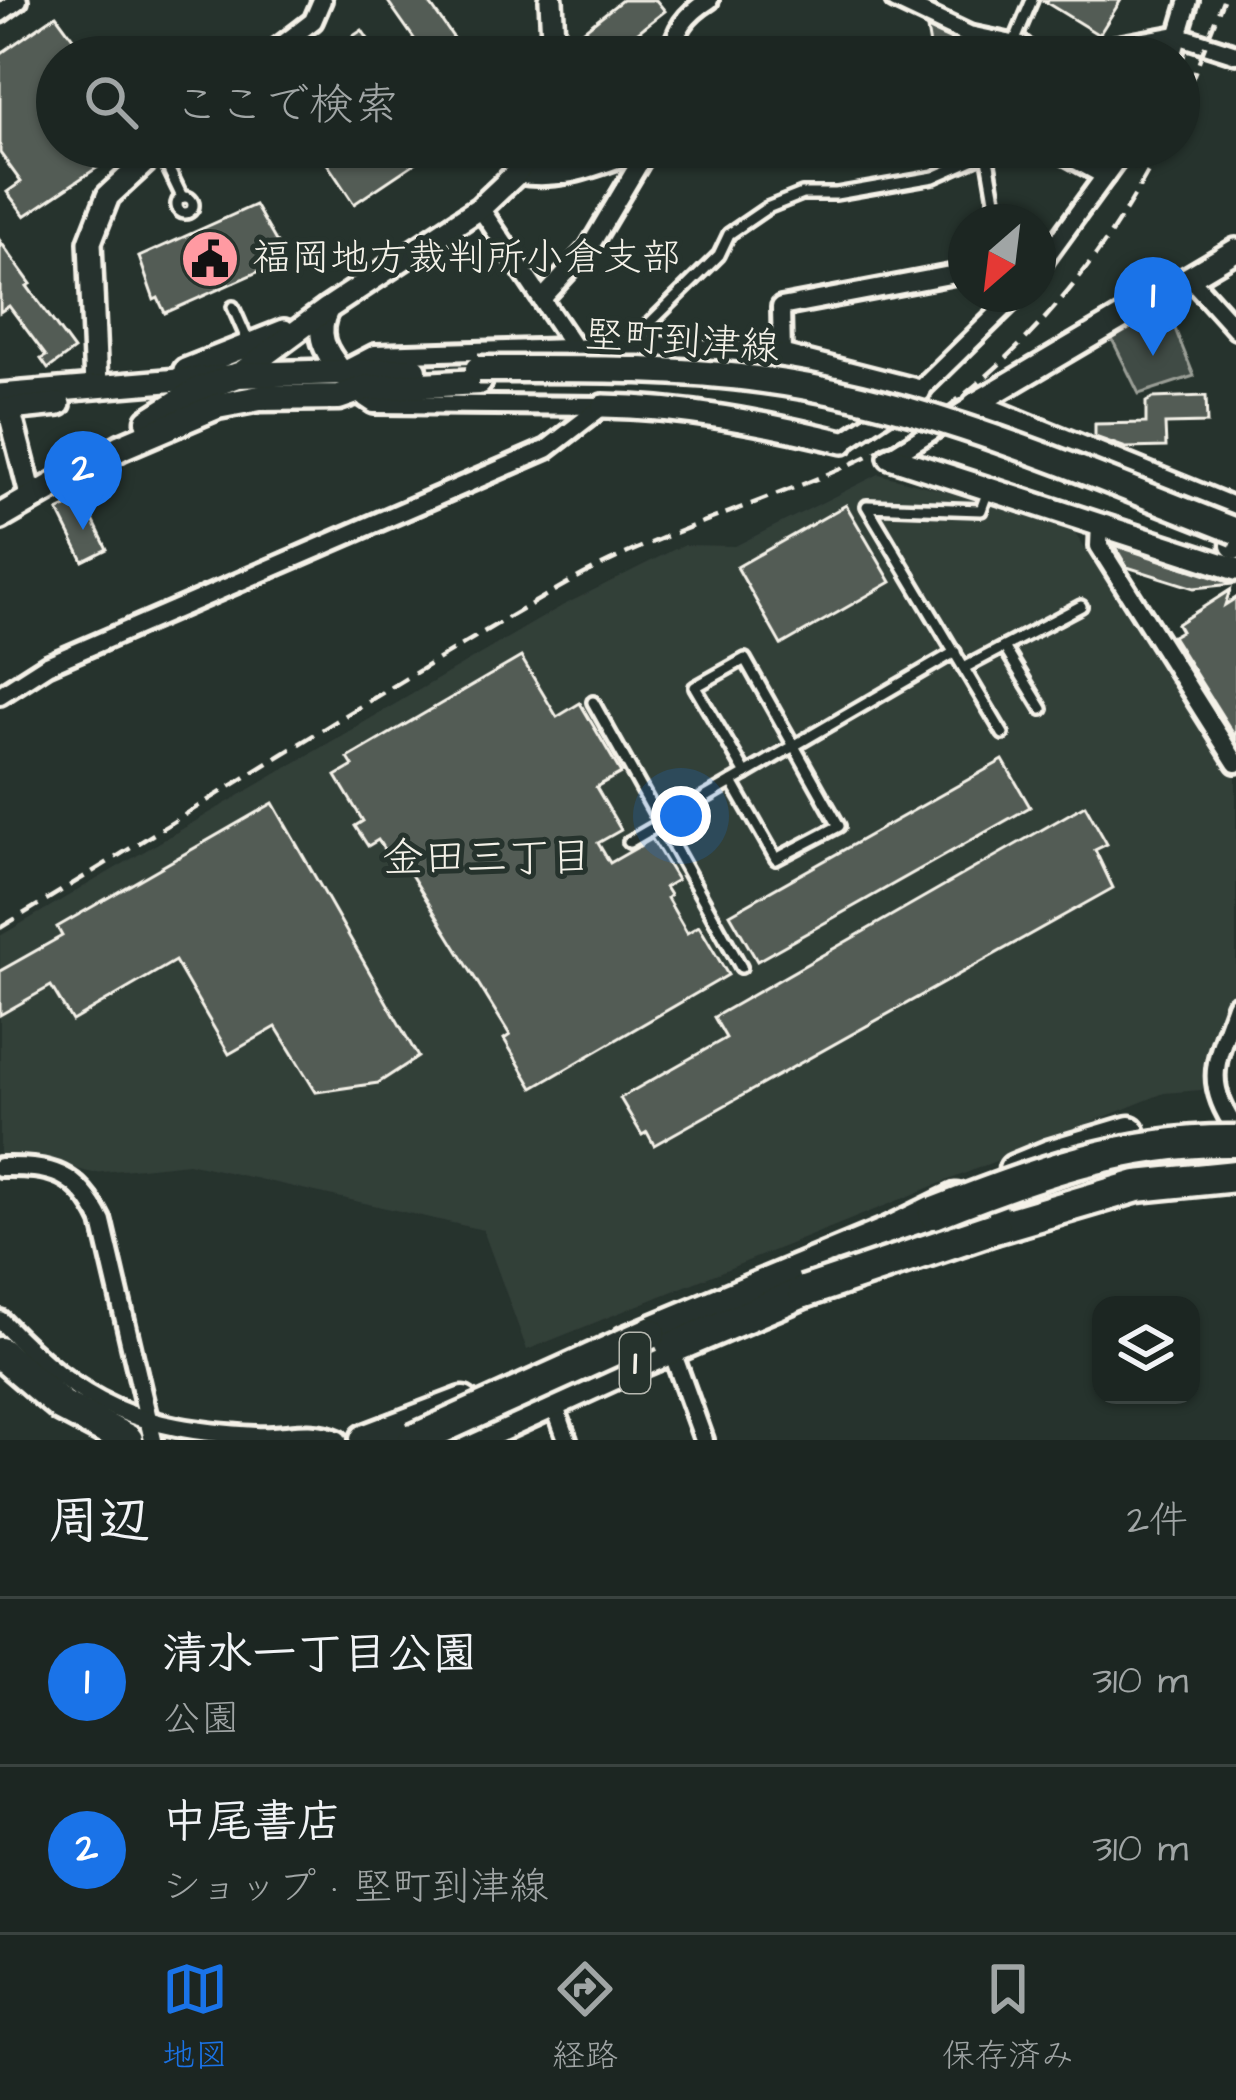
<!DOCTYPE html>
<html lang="ja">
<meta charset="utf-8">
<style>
body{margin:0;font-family:"Architects Daughter","Klee One",sans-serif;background:#29322f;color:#f1f3f6}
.controls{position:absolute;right:36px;bottom:36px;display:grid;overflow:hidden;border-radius:24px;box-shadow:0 3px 9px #0004}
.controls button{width:108px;height:108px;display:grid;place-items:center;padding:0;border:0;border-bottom:3px solid #3a4340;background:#1c2622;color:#f1f3f6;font:60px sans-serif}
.compass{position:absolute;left:948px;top:204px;width:108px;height:108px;border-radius:50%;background:#1c2622;box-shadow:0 3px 9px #0004;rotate:208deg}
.you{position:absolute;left:681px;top:816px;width:42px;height:42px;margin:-30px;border:9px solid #fff;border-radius:50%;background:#1a73e8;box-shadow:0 0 0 18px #1a73e833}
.badge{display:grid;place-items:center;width:78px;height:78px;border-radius:50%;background:#1a73e8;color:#fff;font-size:39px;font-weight:700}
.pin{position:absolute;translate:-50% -99px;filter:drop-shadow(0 3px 6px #0008)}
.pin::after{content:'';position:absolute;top:63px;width:42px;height:36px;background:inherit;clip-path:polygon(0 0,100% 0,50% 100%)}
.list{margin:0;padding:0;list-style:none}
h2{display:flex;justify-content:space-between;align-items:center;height:156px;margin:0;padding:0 48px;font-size:51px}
h2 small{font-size:39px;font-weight:400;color:#a0a5a5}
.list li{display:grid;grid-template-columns:78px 1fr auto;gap:36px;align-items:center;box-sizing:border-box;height:168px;padding:0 48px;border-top:3px solid #3a4340}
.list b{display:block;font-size:45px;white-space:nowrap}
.list p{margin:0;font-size:39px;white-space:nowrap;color:#a0a5a5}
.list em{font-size:39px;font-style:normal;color:#a0a5a5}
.icon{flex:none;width:66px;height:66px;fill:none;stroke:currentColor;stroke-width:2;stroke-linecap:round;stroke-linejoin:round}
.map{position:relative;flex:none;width:1236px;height:1440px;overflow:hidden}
.search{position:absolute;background:#1c2622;box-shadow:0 3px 9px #0004;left:36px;right:36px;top:36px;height:132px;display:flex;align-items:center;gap:30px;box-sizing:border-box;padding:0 42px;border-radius:66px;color:#a0a5a5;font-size:45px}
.sheet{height:492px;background:#1c2622}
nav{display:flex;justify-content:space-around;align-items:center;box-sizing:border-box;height:168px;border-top:3px solid #3a4340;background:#1c2622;font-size:33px;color:#a0a5a5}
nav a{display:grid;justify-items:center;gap:6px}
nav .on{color:#1a73e8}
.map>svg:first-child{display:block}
</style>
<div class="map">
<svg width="1236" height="1440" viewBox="0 0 1236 1440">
<rect width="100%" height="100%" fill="#26332d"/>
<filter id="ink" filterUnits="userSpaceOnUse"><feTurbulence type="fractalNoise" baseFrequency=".00833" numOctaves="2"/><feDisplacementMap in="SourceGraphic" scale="24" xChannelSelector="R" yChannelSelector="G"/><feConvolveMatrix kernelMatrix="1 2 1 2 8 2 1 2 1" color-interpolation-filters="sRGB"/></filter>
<g filter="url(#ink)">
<!-- built -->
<path fill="#333f39" d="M879 474 1068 523 1236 777V987L1202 1090 1164 1093 527 1350 483 1230 188 1163 93 1173 34 1159H0V936L562 606 683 545 735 546Z"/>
<!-- green -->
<path fill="#414b45" stroke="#9a9e96" stroke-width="3" d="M1165 304 1194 376 1139 394 1111 337Z"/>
<!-- building -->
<g fill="#525c55" stroke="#f4f1e8" stroke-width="3">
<path d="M387 0H427L462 50 452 57H427Z"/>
<path d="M622 0H656L665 11 606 57 584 30Z"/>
<path d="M1042 0H1121L1099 35Z"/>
<path d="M56 15 87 57H57V147H128L25 216 7 192 21 182 0 153V54Z"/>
<path d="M927 29 953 41 954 47 1008 57H932Z"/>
<path d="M362 30 380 57H322Z"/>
<path d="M316 147H439L354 204Z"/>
<path d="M255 205 277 243 272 245 280 262 165 313 158 298 154 300 139 257Z"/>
<path d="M0 241 31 284 27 286 74 350 48 369 41 359 46 356 9 306 0 312Z"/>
<path d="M1206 396 1207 423 1165 424 1166 447 1126 448 1095 437V424L1146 423V402L1153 398Z"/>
<path d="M83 499 107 549 83 561 58 511Z"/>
<path d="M846 505 891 582 781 645 737 567Z"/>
<path d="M1114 545 1231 583 1233 584 1194 588 1127 567Z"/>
<path d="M1230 590 1225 605 1236 598V738L1172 636 1181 631 1177 624Z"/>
<path d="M521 657 557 717 580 703 621 773 596 787 621 830 598 843 610 863 652 839 677 880 665 887 670 895 667 898 687 933 699 926 728 975 533 1088 504 1039 510 1035 397 852 387 854 378 840 368 846 355 826 363 821 336 776 353 766 348 758Z"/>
<path d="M1003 760 1030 807 757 961 730 914Z"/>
<path d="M273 803 418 1057 378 1083 316 1092 276 1027 229 1054 175 961 72 1021 51 986 0 1015V971L62 936 57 927Z"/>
<path d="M1085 805 1107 844 1095 850 1113 888 654 1145 647 1132 642 1135 620 1098 726 1038 714 1017Z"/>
</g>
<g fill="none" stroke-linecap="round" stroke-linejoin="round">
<defs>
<g id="service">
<path d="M1013 45 1032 0"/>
<path d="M986 147 999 222"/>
<path d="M159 149 182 197"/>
<circle cx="185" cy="205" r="8"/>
<path d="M233 307 250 346"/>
<path d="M636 344 648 325 719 255 729 234 767 208 802 194H836L934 177 986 154"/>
<path d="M989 488 981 510 867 506 1003 734"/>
<path d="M1004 647 1042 709"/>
<path d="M964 668 1081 606"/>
<path d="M593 702 741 967"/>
<path d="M732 782 776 859 839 826 745 659 695 687 746 774"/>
<path d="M629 842 955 652"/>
</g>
<g id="minor">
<path d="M895 0 969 35 1022 46 1024 57"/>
<path d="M0 13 18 0"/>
<path d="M266 57 313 21 322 0"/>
<path d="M670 57C676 29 685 15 709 0"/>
<path d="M1057 57 1177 35 1236 54"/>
<path d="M1172 57 1189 0"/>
<path d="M1052 147 1105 176"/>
<path d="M516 174C567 183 603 163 650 147"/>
<path d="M480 208 573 346"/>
<path d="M1038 268 1126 147"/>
<path d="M1189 277 1236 329"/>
<path d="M542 299 589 248 649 147"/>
<path d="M782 356 781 307 966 272"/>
<path d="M348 368 375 354 634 346"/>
<path d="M365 388V398L374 404 603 406"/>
<path d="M843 442 919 391 1018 294"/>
<path d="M890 457 975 404"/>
<path d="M1100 524 1099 546 1236 763"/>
<path d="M0 695 47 665 547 449 603 406"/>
<path d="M1236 1005C1218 1057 1201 1080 1236 1129"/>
<path d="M0 1167C52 1166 78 1172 102 1222L153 1440"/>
<path d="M0 1320C83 1407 137 1429 256 1436 285 1438 312 1427 338 1440"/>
<path d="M674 1357 704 1440"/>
<path d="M556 1410 567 1440"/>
</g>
<g id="tertiary">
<path d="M551 0 554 57"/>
<path d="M327 310C315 335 325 351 341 371"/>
<path d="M634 346 782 356 919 391"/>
<path d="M185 370 284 331"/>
<path d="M96 386 90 242 108 196 161 147"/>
<path d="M0 395 238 375 327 309 480 208 516 174 535 147"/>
<path d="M975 404 1236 250"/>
<path d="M975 404 1236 510"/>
<path d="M603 406C683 407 765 423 843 442"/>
<path d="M9 409 32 499"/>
<path d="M0 410 59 404"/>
<path d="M890 457 1236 569"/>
</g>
<g id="secondary">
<path d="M149 421 198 390 238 375 414 370"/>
<path d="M0 517 121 447 217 406 260 398 339 397 365 388 479 382"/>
<path d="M1234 545 1236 546"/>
</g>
<g id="motorway">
<path d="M1015 1170 1049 1156 1129 1132"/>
<path d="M994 1228 1137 1186 1236 1176"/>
<path d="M937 1235 992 1211"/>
<path d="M626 1342 891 1232 956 1200"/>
<path d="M0 1353 62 1406 127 1440"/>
<path d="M366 1440 463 1403"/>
<path d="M468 1440 643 1360 827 1282"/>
</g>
</defs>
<!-- service casing -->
<use href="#service" stroke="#f4f1e8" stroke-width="18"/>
<!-- minor casing -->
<use href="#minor" stroke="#f4f1e8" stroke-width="26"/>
<!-- tertiary casing -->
<use href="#tertiary" stroke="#f4f1e8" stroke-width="30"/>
<!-- secondary casing -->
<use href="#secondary" stroke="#f4f1e8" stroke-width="33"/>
<!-- motorway casing -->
<use href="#motorway" stroke="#f4f1e8" stroke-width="39"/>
<!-- service -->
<use href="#service" stroke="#26332d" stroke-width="9"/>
<!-- minor -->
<use href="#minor" stroke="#26332d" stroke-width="16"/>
<!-- tertiary -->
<use href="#tertiary" stroke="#26332d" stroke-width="21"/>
<!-- secondary -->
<use href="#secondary" stroke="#26332d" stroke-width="24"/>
<!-- motorway -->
<use href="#motorway" stroke="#26332d" stroke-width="30"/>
<!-- rail -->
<g stroke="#f4f1e8" stroke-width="4.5" stroke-dasharray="18 9" stroke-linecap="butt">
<path d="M1179 112 1223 0"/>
<path d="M0 928C189 814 374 694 566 584 654 534 756 506 849 465 986 404 1095 279 1161 147"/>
</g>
<defs>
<path id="secondary-bridge" d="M478 369C573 369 669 367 764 380 927 401 1083 472 1236 531"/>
<g id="motorway-bridge">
<path d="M934 1213C1032 1174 1128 1139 1236 1141"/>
<path d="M804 1292 994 1228"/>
<path d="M414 1440 650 1333"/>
</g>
</defs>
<!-- secondary-bridge casing -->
<use href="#secondary-bridge" stroke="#f4f1e8" stroke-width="33" stroke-linecap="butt"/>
<!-- motorway-bridge casing -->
<use href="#motorway-bridge" stroke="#f4f1e8" stroke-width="39" stroke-linecap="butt"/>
<!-- secondary-bridge -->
<use href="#secondary-bridge" stroke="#26332d" stroke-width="24"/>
<!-- motorway-bridge -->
<use href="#motorway-bridge" stroke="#26332d" stroke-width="30"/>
</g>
</g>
<!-- icons -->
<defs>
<symbol id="civic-disc" viewBox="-11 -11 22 22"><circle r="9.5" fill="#ff9aa2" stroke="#26332d"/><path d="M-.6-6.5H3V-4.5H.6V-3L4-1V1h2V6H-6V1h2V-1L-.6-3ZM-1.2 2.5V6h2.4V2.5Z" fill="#111"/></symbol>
</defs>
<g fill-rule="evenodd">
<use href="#civic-disc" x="177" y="226" width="66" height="66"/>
</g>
<g text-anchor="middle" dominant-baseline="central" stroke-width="10" stroke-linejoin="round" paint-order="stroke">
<!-- shield labels -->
<rect fill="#26332d" stroke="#b6b8b0" stroke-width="3" x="620" y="1333" width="30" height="60" rx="9"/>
<g font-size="36" font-weight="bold" fill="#f4f1e8">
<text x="635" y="1363">1</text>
</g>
<!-- poi labels -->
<g font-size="39" fill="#f4f1e8" stroke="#26332d" text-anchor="start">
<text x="252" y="259">福岡地方裁判所小倉支部</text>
</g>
<!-- street labels -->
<g font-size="39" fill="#f4f1e8" stroke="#26332d">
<text transform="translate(682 342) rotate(4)">堅町到津線</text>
</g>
<!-- neighbourhood labels -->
<g font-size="42" fill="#f4f1e8" stroke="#26332d">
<text x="487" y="859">金田三丁目</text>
</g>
</g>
</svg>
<div class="controls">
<button><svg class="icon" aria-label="layers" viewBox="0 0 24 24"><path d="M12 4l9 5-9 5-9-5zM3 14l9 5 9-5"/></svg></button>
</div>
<svg class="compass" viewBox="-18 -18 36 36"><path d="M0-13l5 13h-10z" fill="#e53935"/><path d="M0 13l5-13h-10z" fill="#a0a5a5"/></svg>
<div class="you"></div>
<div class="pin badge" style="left:1153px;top:356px">1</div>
<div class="pin badge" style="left:83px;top:530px">2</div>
<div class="search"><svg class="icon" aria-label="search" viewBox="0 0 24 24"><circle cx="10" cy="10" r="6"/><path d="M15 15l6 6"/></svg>ここで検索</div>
</div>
<section class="sheet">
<h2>周辺<small>2件</small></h2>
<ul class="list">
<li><span class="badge">1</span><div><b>清水一丁目公園</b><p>公園</p></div><em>310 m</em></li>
<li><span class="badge">2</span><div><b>中尾書店</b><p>ショップ · 堅町到津線</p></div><em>310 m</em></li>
</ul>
</section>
<nav>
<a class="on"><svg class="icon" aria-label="map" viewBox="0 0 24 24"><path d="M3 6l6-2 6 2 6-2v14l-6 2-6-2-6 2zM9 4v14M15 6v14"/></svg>地図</a>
<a><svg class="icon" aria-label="directions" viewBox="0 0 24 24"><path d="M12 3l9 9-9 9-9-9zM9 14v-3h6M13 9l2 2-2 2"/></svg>経路</a>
<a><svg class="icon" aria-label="saved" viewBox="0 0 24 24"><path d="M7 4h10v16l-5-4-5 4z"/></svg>保存済み</a>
</nav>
